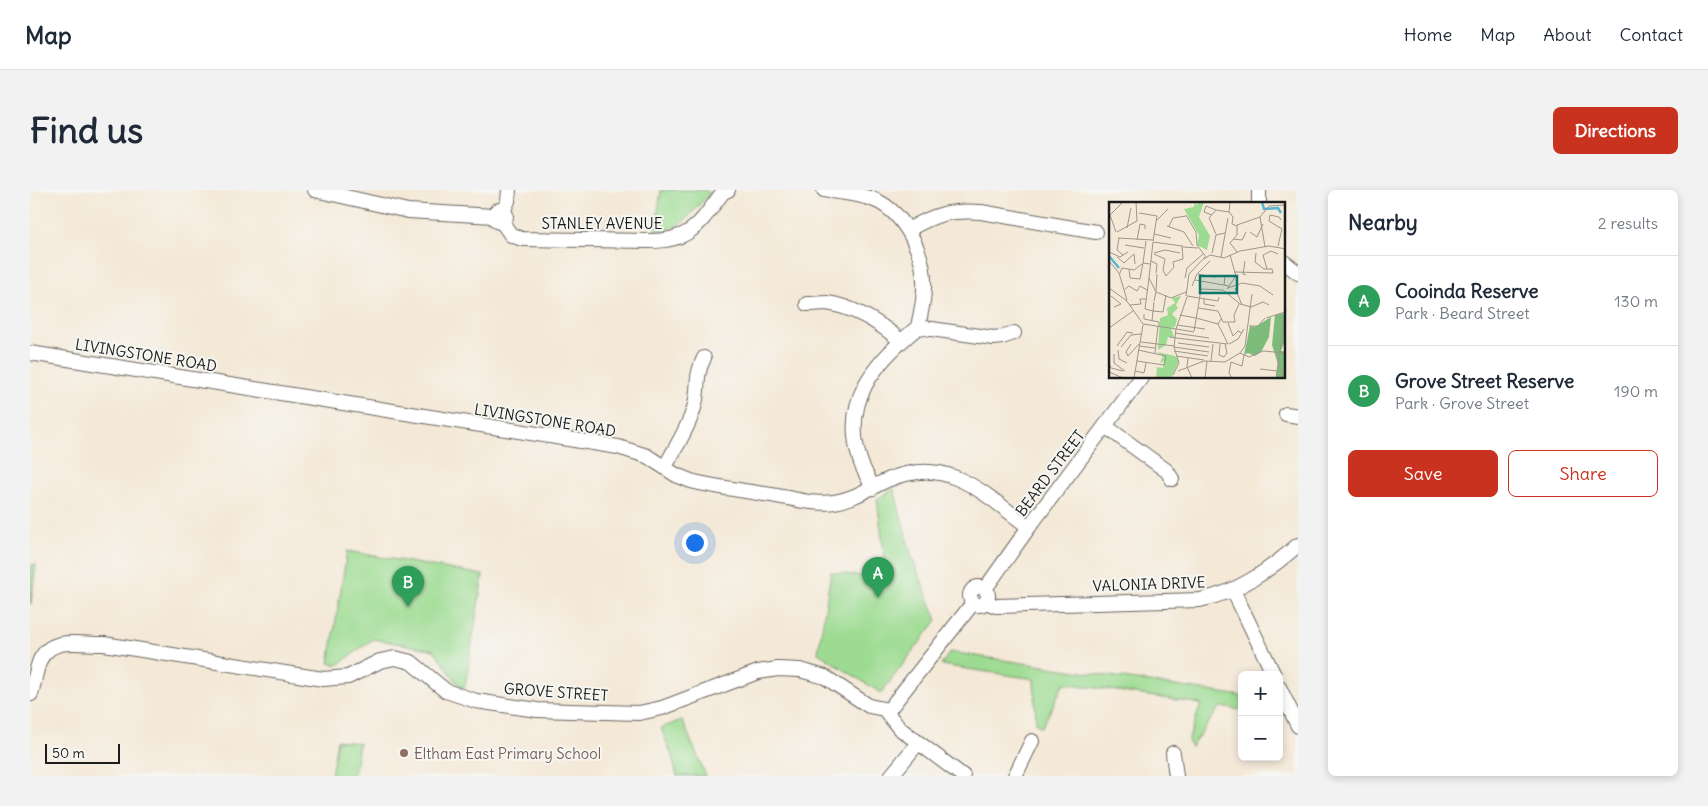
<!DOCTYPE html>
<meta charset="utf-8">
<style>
body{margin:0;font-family:Delius,sans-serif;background:#f2f2f3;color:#1f2937}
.controls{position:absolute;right:15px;bottom:15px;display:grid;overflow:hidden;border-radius:8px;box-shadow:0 2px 8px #0003}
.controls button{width:45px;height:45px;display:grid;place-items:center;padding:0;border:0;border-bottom:1px solid #e0e1e3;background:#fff;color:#1f2937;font:25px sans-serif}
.scale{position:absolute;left:15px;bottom:12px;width:75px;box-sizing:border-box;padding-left:5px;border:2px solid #1c1c1c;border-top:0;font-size:14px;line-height:18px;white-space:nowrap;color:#1c1c1c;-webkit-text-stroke:4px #f6f6f2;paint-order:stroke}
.you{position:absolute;left:664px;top:352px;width:18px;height:18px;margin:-12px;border:4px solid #fff;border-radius:50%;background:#1a73e8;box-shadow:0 0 0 8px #1a73e833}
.badge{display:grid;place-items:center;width:32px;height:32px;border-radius:50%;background:#c8321e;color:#fff;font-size:16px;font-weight:700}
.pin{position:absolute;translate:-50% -41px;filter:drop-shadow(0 1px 2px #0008)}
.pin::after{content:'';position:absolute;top:26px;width:18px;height:15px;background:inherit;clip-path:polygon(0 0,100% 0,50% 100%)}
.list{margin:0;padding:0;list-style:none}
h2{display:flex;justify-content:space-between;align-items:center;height:65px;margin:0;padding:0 20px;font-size:21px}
h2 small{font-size:16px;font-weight:400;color:#747a83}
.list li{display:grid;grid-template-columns:32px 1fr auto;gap:15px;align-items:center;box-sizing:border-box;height:90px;padding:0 20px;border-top:1px solid #e0e1e3}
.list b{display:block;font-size:19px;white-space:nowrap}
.list p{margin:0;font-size:16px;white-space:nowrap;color:#747a83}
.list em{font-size:16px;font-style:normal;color:#747a83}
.actions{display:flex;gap:10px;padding:15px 20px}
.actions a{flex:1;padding:11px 0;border:1px solid #c8321e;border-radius:8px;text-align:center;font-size:18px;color:#c8321e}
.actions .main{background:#c8321e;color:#fff}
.map{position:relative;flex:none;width:1268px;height:586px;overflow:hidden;border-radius:8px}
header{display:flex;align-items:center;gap:30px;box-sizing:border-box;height:70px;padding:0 25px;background:#fff;border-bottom:1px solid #e0e1e3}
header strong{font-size:24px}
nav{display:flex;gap:28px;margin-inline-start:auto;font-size:18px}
.intro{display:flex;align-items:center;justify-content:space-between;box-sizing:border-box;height:120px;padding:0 30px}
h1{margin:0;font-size:35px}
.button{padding:12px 22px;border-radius:8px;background:#c8321e;color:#fff;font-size:18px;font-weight:700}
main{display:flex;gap:30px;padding:0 30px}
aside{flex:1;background:#fff;border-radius:8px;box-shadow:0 2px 8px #0003}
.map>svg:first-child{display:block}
</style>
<header>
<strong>Map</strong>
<nav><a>Home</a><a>Map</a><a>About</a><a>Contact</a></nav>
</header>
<div class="intro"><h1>Find us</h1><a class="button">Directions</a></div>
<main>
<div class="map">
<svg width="1268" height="586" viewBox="0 0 1268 586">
<rect width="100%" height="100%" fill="#f6f6f2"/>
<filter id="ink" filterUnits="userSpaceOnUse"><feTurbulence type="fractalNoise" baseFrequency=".02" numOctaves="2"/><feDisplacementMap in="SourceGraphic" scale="10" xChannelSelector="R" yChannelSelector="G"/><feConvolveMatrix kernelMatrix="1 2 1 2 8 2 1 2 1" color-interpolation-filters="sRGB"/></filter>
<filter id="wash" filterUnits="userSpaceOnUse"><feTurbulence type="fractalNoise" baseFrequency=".0096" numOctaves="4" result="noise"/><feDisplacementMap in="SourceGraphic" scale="20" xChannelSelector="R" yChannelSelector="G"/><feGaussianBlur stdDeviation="1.12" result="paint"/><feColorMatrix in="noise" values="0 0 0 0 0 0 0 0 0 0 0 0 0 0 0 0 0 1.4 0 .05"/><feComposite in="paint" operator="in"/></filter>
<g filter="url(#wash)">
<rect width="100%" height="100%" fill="#f4e8d6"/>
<!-- green -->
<g fill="#9cdb91" stroke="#5c7c56">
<path d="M631 0H675L680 4C660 22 655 40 625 42Z"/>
<path d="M864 299 881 365 907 430 851 503 788 463 801 382 830 386 855 372 847 309Z"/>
<path d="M317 361 453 385 435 497H430L404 460 343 449 308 475 299 473Z"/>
<path d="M6 374 1 414H0V376Z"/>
<path d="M920 462 1212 506V520L1190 517 1161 557 1158 551 1171 514 1034 493 1012 537 1006 534 1004 489 911 475Z"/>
<path d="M652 530 676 586H647L642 566 631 538Z"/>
<path d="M307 550 329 553 324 586H301Z"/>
</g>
</g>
<g filter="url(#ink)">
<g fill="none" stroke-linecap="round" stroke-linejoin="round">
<defs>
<g id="minor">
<path d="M285 0 378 21 464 26"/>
<path d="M794 0C812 3 835 4 851 13 878 29 896 68 894 99 894 112 890 125 888 137 844 173 811 211 830 270 833 280 839 289 843 298"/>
<path d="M1229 0V14"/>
<circle cx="470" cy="26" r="6"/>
<path d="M473 21 478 11 479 0"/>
<path d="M472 32 481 45 492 49 619 51C662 51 669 34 693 2L698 0"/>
<path d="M878 40C905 24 919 20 951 22L1066 42"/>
<path d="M1254 72 1268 83"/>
<path d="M777 114C784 114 791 113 797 113 824 117 851 134 871 151"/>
<path d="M888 137 963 148 972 147 984 143"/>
<path d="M0 163 588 257 617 266 646 285 661 291C689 298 718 301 747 306 765 309 786 315 804 312 825 309 840 297 860 289 919 265 955 305 999 337"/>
<path d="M1256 224 1268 226"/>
<path d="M1075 236 1137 281 1142 289"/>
<path d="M635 277C645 258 658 239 664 218 670 199 664 187 674 168"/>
<circle cx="949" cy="406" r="9"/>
<path d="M955 399 999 337 1111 188"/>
<path d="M1203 400 1244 485"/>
<path d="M956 412 966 416 1170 410C1209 402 1238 381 1268 355"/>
<path d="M1249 497 1268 536"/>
<path d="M1 504C4 493 6 480 10 470 22 445 52 455 74 454L293 489 318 487 350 471 365 468 381 472 416 501 446 511 507 520 609 523 632 518 728 482 748 479 770 480 795 487 839 516 854 519 869 538 933 586"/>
<path d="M857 522 943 413"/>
<path d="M1143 563 1146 586"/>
<path d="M861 586 888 553"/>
<path d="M985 586 1002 551"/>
</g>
</defs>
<!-- minor casing -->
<use href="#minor" stroke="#68635d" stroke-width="16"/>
<!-- minor -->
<use href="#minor" stroke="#fff" stroke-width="14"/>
</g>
</g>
<!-- markers -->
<circle fill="#8d6e63" stroke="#f6f6f2" stroke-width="2" cx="374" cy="563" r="5"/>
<g text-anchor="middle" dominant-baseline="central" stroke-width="4" stroke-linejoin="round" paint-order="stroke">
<!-- street labels -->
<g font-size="15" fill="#1c1c1c" stroke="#f6f6f2">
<text x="572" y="33">STANLEY AVENUE</text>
<text transform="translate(116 165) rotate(9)">LIVINGSTONE ROAD</text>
<text transform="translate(515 230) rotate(9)">LIVINGSTONE ROAD</text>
<text transform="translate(1020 283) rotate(-53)">BEARD STREET</text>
<text transform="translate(1119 394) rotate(-2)">VALONIA DRIVE</text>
<text transform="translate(526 502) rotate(4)">GROVE STREET</text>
</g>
<!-- education labels -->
<g font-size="15" fill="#785e54" stroke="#f6f6f2" text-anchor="start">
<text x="384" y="563">Eltham East Primary School</text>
</g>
</g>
<!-- overview -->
<g transform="translate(1079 12)">
<rect width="176" height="176" fill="#f4e8d6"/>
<path d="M176 111V139L172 149H176V176H167L169 162 163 143 166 113ZM162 115 160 135 152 150 146 154 139 151 135 153 141 124 146 125Z" fill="#7dbb7b"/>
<path d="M86 0 89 4 88 0H95L90 15 101 34 98 48 88 43 90 33 75 7 85 5ZM72 94 67 103 69 106 63 112 68 117 66 125 62 126 65 135H59L57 143 49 148 51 116 59 113 58 106 66 101 63 96ZM48 150 66 154 70 159 62 176H47L48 165 54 166 55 159 51 161 54 154Z" fill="#9cdb91"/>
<path fill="none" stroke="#55b6d3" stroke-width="2.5" d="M153 0 155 7 169 6 172 11M0 54 10 66"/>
<path fill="none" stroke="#9e968c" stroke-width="1" d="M121 0 120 10 124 15 123 22 128 24M30 11 48 14M77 13 87 30 88 43 97 55M103 13 95 10 97 4 107 8M151 15 160 4 177 3M151 15 156 45M100 16 107 8 120 10M100 16 107 32M47 19 59 7M58 24 75 30 84 44M60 24 64 16 77 14M18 26 22 6M7 30 1 13 14 0M8 30 28 19 27 0M141 30 148 35 154 22M45 32 62 36M9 36 44 38M10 36 8 48 14 53M124 37 133 38 137 30M28 38 31 22 36 23V27M37 39 34 61 41 62M44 39 48 14M44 40 73 44M16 43 35 46M169 44 173 27 160 19 161 13 170 15 172 18M74 45 89 46M0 50 11 55 19 50M128 50 121 41 128 33V23L151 15M45 51 56 48 71 51M103 51 107 33 116 31M45 52 56 57 54 68 57 74 65 65 64 60 74 57 73 43M8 55 15 61 25 52 26 62M112 55 119 16M95 57 101 53 115 56 131 49 160 44 177 47M0 59 10 71 18 98M42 59 48 62 47 71M136 59 134 72 137 73M20 67 21 76 31 77 34 61M158 67 154 53 162 49 169 52M125 70 164 71 163 67H155L146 60 147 51M11 71 13 66 25 68 33 62M89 72 104 75M104 75 116 74 115 83M40 76 44 40M40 76 47 90M76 76 78 66 94 52M86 78 120 84M83 84 88 72 101 59M0 86 18 99M119 86 133 81 151 84 164 93M126 86 133 103M16 87 20 84 28 89 31 84 38 88M118 87 127 74 121 53M47 89 48 72M2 94 12 102 5 105M77 94 80 72 96 55M78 94 109 99 110 95M95 97V102L106 104M17 98 34 122M37 99 40 76M37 99 36 107 44 109M45 99 47 90 62 96 77 90M21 103 32 102 31 97H37M142 105 154 100 160 103M89 106 92 87 114 88 131 102 142 105M44 109 54 110 57 93M35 112V117L50 120V124M71 113 87 116M87 116 109 122M157 116 176 110M112 117 109 122 119 142M43 119 45 100M126 120 125 113 130 102M119 121 124 134 129 129 133 131M34 122 67 127M68 123 96 127M140 124H149L156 116M0 126 24 109M67 127 85 130M85 129 89 106 109 109 114 120H126M66 131 100 136M60 135 84 138M84 138 119 142M32 140 65 144M69 141 100 145M22 142 17 150 19 154 30 142M111 142 110 153 115 155 118 151 116 142M120 142 129 137 135 127M8 144 18 130 24 131M30 144 46 146M12 145 22 133 32 132M65 145 100 150M9 148 10 157 18 161M65 149 99 154M46 151 49 124M131 151 140 155 154 149 177 151M5 152V161L16 169M67 154 95 158M79 156 78 165 83 176M28 159 55 163 57 154 29 148M102 159 104 142M122 160 133 164 135 153M122 160 120 171 123 176M0 161 2 166 14 169M169 161 176 176M151 167 168 169M26 169 35 171 37 161M69 169 95 159 116 160 131 151 136 144 143 92M0 170 14 176M64 173 70 161 65 145 67 127 78 95M25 176 34 123M96 176 98 159M167 176 177 107"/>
<path fill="#0f766e" fill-opacity="0.15" stroke="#0f766e" stroke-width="2.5" d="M91 74H128V91H91Z"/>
<rect width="176" height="176" fill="none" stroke="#1c1c1c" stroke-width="2.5"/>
</g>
</svg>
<div class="controls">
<button>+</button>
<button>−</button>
</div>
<div class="scale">50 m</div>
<div class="you"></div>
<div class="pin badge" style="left:848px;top:408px;background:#2e9e5b">A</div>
<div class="pin badge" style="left:378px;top:417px;background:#2e9e5b">B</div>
</div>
<aside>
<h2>Nearby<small>2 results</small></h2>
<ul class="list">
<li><span class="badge" style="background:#2e9e5b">A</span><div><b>Cooinda Reserve</b><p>Park · Beard Street</p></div><em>130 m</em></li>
<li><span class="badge" style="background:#2e9e5b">B</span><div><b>Grove Street Reserve</b><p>Park · Grove Street</p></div><em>190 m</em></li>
</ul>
<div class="actions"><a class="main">Save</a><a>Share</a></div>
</aside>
</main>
